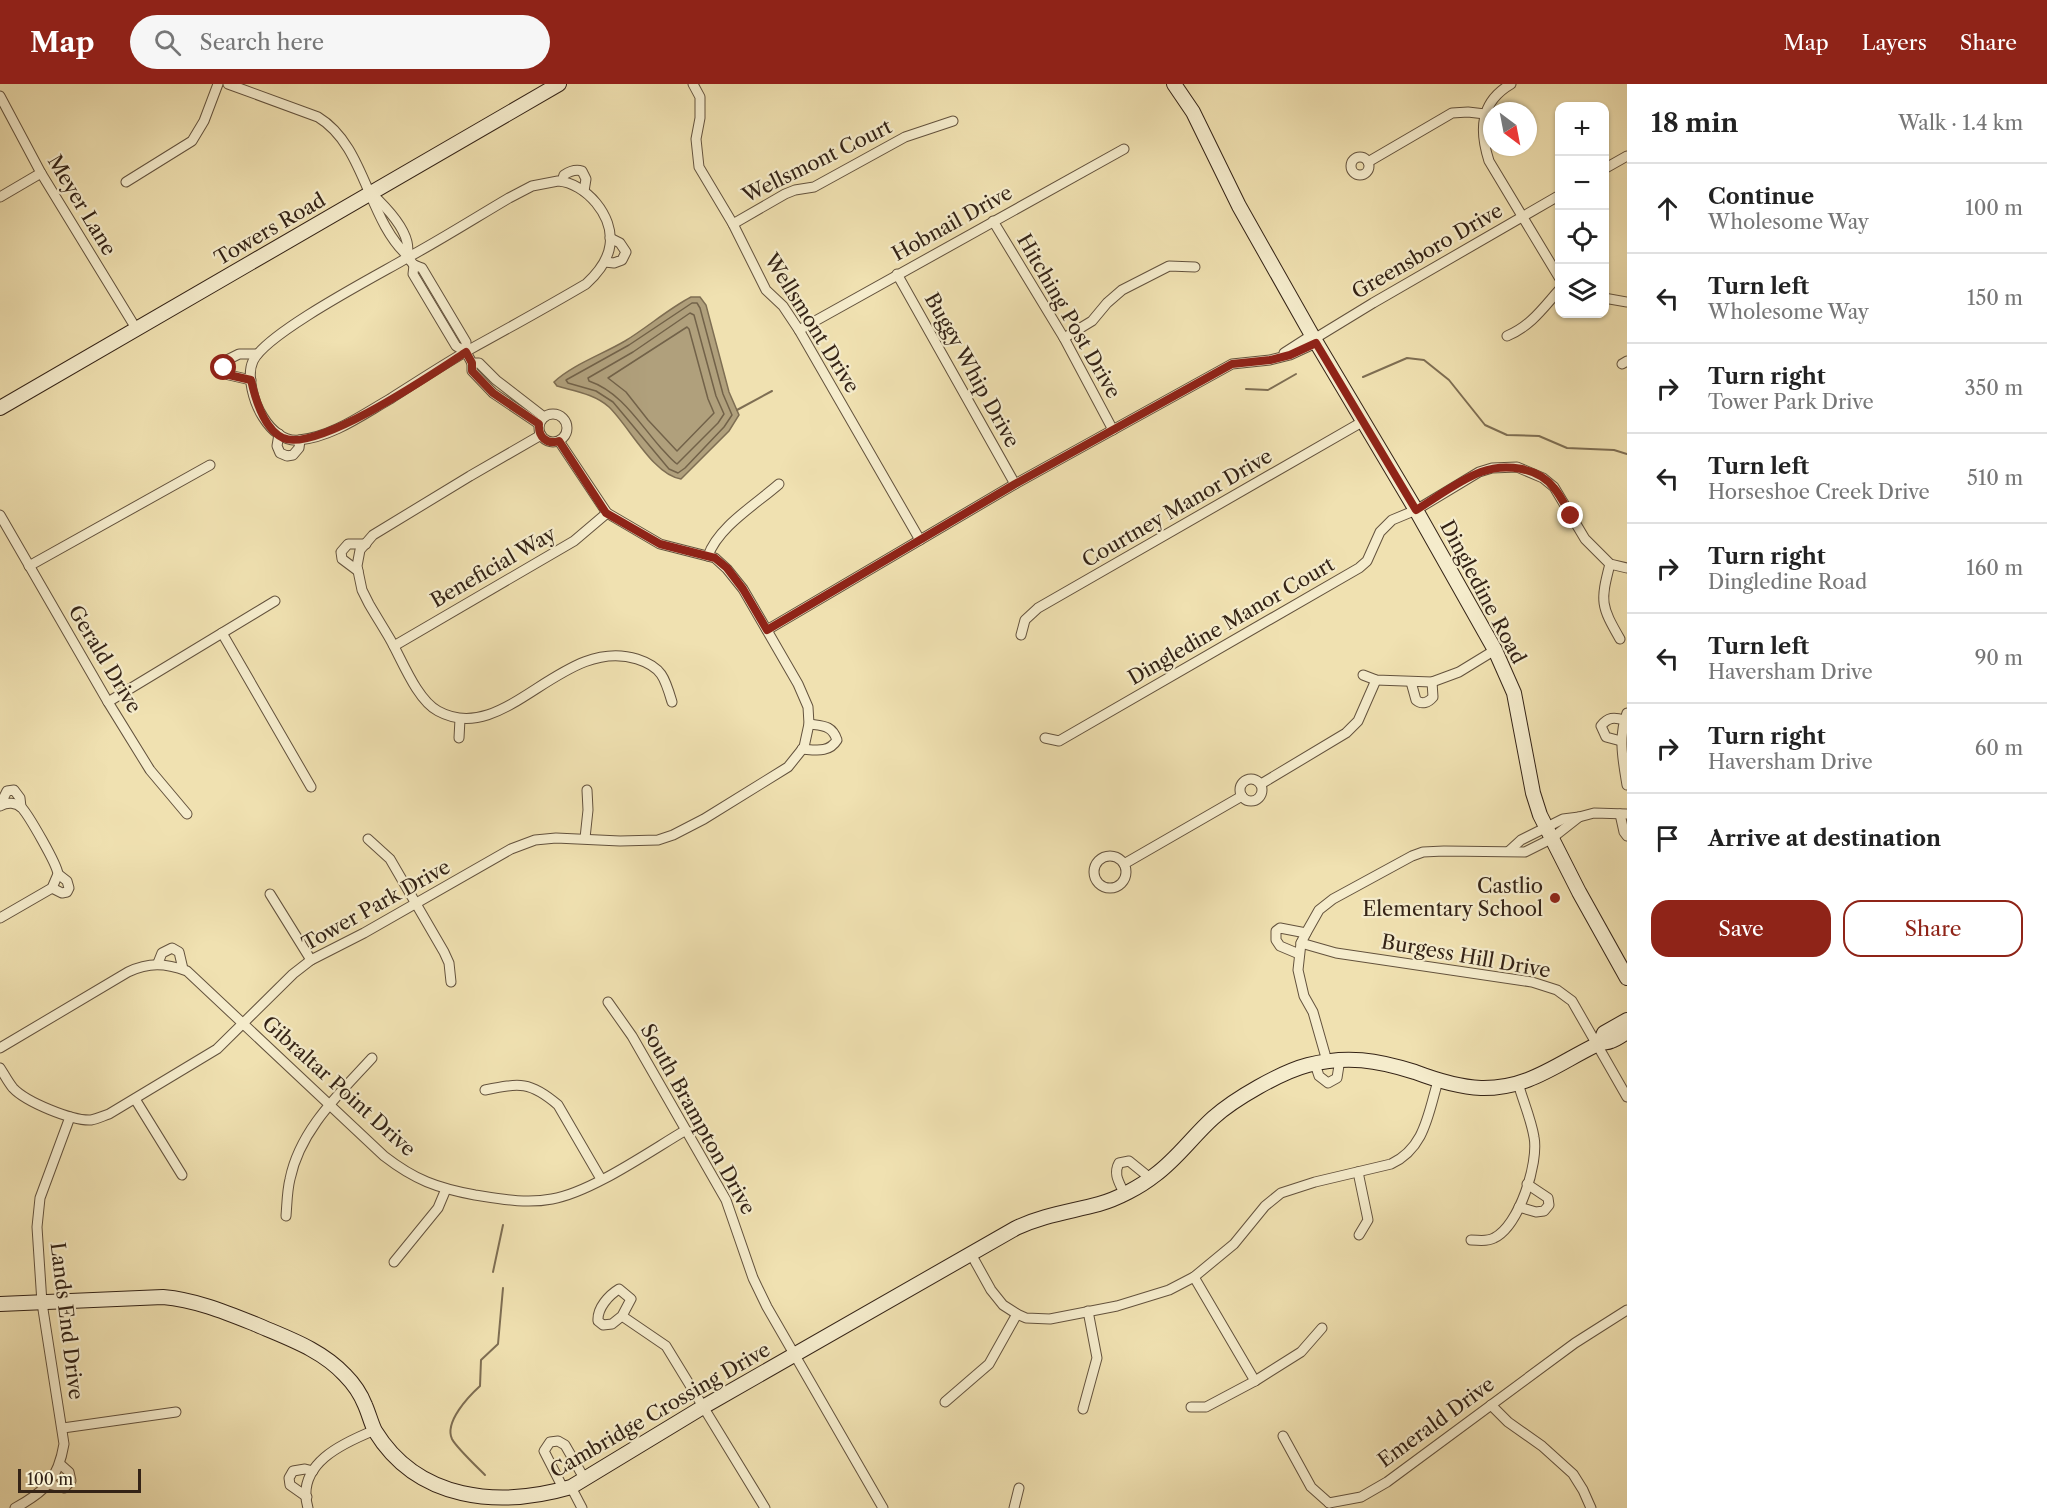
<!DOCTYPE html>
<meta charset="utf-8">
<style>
body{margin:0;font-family:"Libre Caslon Text",serif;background:#f6f6f6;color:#222}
.controls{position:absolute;right:18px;top:18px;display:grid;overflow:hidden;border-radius:12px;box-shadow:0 2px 4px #0004}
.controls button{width:54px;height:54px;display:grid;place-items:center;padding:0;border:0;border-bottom:2px solid #e0e0e0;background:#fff;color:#222;font:30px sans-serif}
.compass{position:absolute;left:1483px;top:18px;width:54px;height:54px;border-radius:50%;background:#fff;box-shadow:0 2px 4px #0004;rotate:148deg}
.scale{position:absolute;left:18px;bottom:15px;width:123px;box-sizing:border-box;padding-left:6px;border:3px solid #342316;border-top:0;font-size:16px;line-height:21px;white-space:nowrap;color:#342316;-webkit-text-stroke:4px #f5eccc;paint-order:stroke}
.stop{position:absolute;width:18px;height:18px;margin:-14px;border:4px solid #8f2418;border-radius:50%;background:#fff}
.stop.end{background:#8f2418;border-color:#fff;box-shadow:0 2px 6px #0008}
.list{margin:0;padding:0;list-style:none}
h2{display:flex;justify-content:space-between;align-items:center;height:78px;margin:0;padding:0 24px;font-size:26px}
h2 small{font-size:20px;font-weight:400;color:#767676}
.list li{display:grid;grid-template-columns:39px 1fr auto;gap:18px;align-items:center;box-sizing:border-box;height:90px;padding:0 24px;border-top:2px solid #e0e0e0}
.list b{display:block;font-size:22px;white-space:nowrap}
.list p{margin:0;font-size:20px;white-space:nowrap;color:#767676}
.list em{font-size:20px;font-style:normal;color:#767676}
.actions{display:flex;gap:12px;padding:18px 24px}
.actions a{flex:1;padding:14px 0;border:2px solid #8f2418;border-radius:18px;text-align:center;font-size:21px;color:#8f2418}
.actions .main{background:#8f2418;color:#fff}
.icon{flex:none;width:33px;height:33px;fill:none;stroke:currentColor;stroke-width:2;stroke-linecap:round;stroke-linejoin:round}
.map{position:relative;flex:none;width:1627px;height:1424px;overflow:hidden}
header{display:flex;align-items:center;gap:36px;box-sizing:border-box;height:84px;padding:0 30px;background:#8f2418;color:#fff}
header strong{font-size:28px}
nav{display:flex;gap:33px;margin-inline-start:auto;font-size:21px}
.search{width:420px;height:54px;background:#f6f6f6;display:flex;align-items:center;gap:15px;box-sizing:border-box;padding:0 21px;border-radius:33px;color:#767676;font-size:22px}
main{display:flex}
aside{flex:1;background:#fff}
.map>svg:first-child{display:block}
</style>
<header>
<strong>Map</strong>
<div class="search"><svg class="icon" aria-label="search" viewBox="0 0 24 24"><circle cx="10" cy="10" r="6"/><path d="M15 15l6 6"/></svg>Search here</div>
<nav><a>Map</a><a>Layers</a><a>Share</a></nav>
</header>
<main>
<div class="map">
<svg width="1627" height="1424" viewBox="0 0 1627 1424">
<rect width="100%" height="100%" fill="#f0e1b1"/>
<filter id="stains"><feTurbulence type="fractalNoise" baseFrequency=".00333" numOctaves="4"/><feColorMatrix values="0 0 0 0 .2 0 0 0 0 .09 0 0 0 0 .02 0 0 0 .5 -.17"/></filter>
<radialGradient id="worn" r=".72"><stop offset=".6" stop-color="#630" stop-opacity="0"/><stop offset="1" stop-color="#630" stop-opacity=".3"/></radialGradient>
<!-- water -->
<path fill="#b0a07c" stroke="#7e6e53" stroke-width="1.5" d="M691 213H700L706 221 729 308 739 331 729 347 681 395C653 391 629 342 609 323 595 310 574 307 557 302L554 298C572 281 603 270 625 257 648 243 668 225 691 213Z"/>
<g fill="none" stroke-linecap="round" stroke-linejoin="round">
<!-- shore -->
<g stroke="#726249" stroke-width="1.5">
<path d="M692 219H697L700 224 723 310 732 331 724 343 685 384 678 389 669 385 613 318 596 307 568 299 566 296 629 261Z"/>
<path d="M690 229 694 231 716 312 724 330 718 339 677 380C671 376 666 369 661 364 639 339 621 308 589 297L588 294 633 268Z"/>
<path d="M687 243 689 245 708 315 714 329 677 367 648 336 626 308 608 294Z"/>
</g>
<!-- stream -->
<g stroke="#7e6e53" stroke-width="2">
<path d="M1363 293 1407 274 1424 276 1449 296 1485 341 1507 351 1539 352 1567 364 1614 366 1627 370"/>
<path d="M1246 305 1268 306 1296 290"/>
<path d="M737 326 772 307"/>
<path d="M493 1188 503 1141"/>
<path d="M485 1391C477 1383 456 1363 452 1355 444 1338 469 1312 480 1302L481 1276 498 1260 503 1204"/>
</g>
<defs>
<g id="street">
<path d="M228 0 318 33C366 62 367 136 409 173"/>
<path d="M693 0 700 13V34L696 55 699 83 733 140 766 206 783 222 799 246 920 456"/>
<path d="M1511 0C1480 18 1479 46 1489 77L1560 195"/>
<path d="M0 12 41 89 137 246"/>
<circle cx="1360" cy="82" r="9"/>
<path d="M1368 78 1452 29 1468 28 1485 30"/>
<path d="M1604 85 1627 72"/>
<path d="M558 97C586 99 614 132 610 161 608 177 598 189 586 200 547 223 507 245 467 267 441 282 415 299 390 315 362 331 332 353 299 356 284 358 271 346 263 333 254 319 246 292 253 277 266 249 376 192 407 174 442 155 475 134 509 114L532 102Z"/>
<path d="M562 97 564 91C570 87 575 85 582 87L586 95 584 107"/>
<path d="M126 98 192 57 204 37 218 0"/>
<path d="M371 109C384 121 403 141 407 158 409 166 406 174 413 180 415 182 420 183 422 184L466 258V268L472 279H479L496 296 544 333"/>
<path d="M0 113 41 89"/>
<path d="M993 137 1064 254 1113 346"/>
<path d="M733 140 785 110 795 106 814 103 905 53 953 37"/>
<path d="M605 178 614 179 622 176 626 168 620 159 610 154"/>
<path d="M414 181 413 190 456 262 466 268"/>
<path d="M897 190 1015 400"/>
<path d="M1604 214 1627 218"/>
<path d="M799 246 1124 65"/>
<path d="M1507 252C1531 242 1543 224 1560 205"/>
<path d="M1064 254 1092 237 1107 219 1122 206 1169 182 1195 183"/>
<path d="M1314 255 1373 219 1560 111"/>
<path d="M1284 269 1312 251"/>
<path d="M472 279V287L493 309 539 340"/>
<path d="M1622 280 1627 277"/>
<path d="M251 296 229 291 224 284 227 276 239 270H257"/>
<circle cx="553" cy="344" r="14"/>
<path d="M279 350 277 362 280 369 287 372 293 371 299 364 300 356"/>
<path d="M541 351 470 392 373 451 360 466 357 482 362 506 369 520C376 532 383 543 390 555 402 576 417 616 438 627 505 664 562 551 637 575 662 583 665 594 672 618"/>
<path d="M0 431 108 618 150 686 187 730"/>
<path d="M708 472C718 443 755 421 779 400"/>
<path d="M1610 480C1600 518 1601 522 1620 555"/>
<path d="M29 482 210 381"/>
<path d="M358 487 342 475 341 468 348 460H366"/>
<path d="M767 546 1015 400 1232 280 1270 276 1290 271 1316 259"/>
<path d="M222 549 311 703"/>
<path d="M1021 551 1025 536 1038 524 1362 338"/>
<path d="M394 562 574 457 607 429"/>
<path d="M1363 591 1376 596 1432 598 1459 588 1495 566"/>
<path d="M1411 598 1416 616C1422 621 1428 619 1433 613L1432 598"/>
<path d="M108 618 275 517"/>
<path d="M1627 629C1618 653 1623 677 1627 701"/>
<path d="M459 654 460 635"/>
<path d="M1045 654 1059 657 1359 484 1367 477 1380 448 1392 436 1416 426 1479 388 1492 384 1517 383 1543 394 1554 403 1585 455 1610 480 1627 484"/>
<path d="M1621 657 1606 653 1601 642C1608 633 1614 633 1624 636"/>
<path d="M802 665C816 666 829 669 837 656 832 641 823 642 809 640"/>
<circle cx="1251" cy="706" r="11"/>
<path d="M1261 700 1346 649 1358 637 1376 596"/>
<path d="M4 719V713L7 707 14 706 20 714 21 723"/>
<path d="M0 722C7 718 16 718 22 724 29 732 57 780 58 790L52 804 0 834"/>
<path d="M1620 730 1624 748 1627 752"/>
<path d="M585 754 588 726 587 706"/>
<path d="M368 755 390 775 444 868 449 879 451 898"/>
<path d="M1509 767 1521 756 1563 735 1579 733 1594 729 1627 730"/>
<circle cx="1110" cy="788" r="16"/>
<path d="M1124 780 1242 712"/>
<path d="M52 804 62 809 67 808 69 804 67 797 58 790"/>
<path d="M270 810 311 876"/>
<path d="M1301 859 1336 869 1532 898 1557 906 1572 917 1627 1013"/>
<path d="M1299 870 1280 862 1276 856V847L1280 844 1306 849"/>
<path d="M158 879 162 869 172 864 179 868 183 885"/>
<path d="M608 918 632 952 726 1116 753 1194 767 1223 883 1424"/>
<path d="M0 964 128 888C149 878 165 879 187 887L384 1072C415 1096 437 1104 475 1111 501 1115 526 1120 552 1115 592 1108 650 1067 686 1046"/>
<path d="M1327 977 1313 928 1304 912 1298 886 1301 859 1306 849 1319 826 1333 815 1412 772 1423 768 1444 767 1525 768 1551 755 1579 733"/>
<path d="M1315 980 1319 992 1328 999 1337 994 1340 975"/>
<path d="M0 984C4 990 8 998 13 1004 26 1018 72 1037 91 1036 97 1035 103 1032 109 1030L217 965 293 890 311 876 364 849 511 765 535 756 556 754 620 757 658 756 673 751 704 735 788 683 804 663 809 640 808 623 798 600 743 505 727 485 715 474 660 460 607 429 559 357"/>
<path d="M485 1006C520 999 530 997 558 1021L601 1095"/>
<path d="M135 1015 182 1091"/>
<path d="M1358 1088 1368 1136 1359 1151"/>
<path d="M1124 1109C1119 1098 1113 1090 1119 1079L1129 1077 1150 1094"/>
<path d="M1519 1123 1536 1128 1544 1127 1549 1121 1548 1114 1527 1100"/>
<path d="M286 1132C287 1120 287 1107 290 1095 300 1046 339 1010 372 974"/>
<path d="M1471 1156C1479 1156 1487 1158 1494 1154 1519 1142 1539 1079 1534 1053 1531 1035 1523 1017 1518 999"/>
<path d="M971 1170 991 1206 1003 1221 1017 1230 1026 1234 1050 1235 1117 1222 1169 1206 1194 1193 1234 1160 1265 1122 1281 1109 1315 1098 1391 1080C1425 1064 1428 1030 1438 997"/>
<path d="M394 1178 438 1124 446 1105"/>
<path d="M1194 1193 1255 1297"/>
<path d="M622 1232 631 1215 619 1205C609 1211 597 1224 598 1237L603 1241 612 1240 622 1232 666 1262 765 1424"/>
<path d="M945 1318 989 1280 1017 1230"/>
<path d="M1491 1321 1508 1338 1542 1362 1573 1390 1583 1406 1591 1424"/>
<path d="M1191 1323H1206L1255 1297 1301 1268 1322 1244"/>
<path d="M1083 1325 1097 1274 1088 1227"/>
<path d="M63 1344 176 1328"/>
<path d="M1283 1352 1311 1403 1329 1419"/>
<path d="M49 1400 64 1404 71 1397 69 1388 60 1380"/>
<path d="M571 1403 582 1424"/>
<path d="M564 1406 544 1367 550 1358 558 1357 565 1361 584 1394"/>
<path d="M307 1413 290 1401 289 1394 293 1387 305 1385 313 1387"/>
<path d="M1329 1419 1361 1413 1387 1398 1575 1259 1627 1226"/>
<path d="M15 1424C46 1407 58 1395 64 1360L42 1219 37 1143 40 1114 70 1033"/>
<path d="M308 1424C295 1380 343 1359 375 1346"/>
<path d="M1014 1424 1019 1404"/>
</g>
<g id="secondary">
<path d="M1174 0 1193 28 1239 122 1313 253 1416 426 1495 566 1514 609 1533 709 1540 731 1579 808 1627 894"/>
<path d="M0 324 559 0"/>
<path d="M1600 959 1604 949 1627 936"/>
<path d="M0 1220 163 1213C196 1216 225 1228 255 1240 287 1254 321 1265 345 1291 353 1299 361 1311 365 1321 369 1330 371 1339 375 1347 418 1417 499 1424 571 1403L703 1323 1016 1144C1044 1131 1069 1128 1099 1120 1117 1115 1140 1103 1155 1091 1177 1075 1193 1052 1213 1034 1234 1015 1281 988 1308 981 1347 971 1377 976 1415 988 1436 996 1458 1003 1481 1004 1529 1005 1558 979 1598 960 1602 958 1607 959 1611 957 1617 955 1622 951 1627 948"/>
</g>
</defs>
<!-- street casing -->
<use href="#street" stroke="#63523d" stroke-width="11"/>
<!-- secondary casing -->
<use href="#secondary" stroke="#342316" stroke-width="16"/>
<!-- street -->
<use href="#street" stroke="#f5eccc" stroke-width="9"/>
<!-- secondary -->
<use href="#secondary" stroke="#f5eccc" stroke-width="14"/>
</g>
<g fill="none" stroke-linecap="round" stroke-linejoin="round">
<!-- route -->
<path stroke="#8f2418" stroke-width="8" d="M224 284 229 291 251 296C255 314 264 345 283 354 317 369 434 289 466 268L472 279V287L493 309 539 340C538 353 547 361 559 357L606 429 660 460 715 474 727 484 743 505 767 546 1015 400 1232 280 1270 276 1290 271 1316 259 1416 426C1436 414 1459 396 1481 388 1505 379 1538 383 1554 404 1561 412 1566 423 1571 432"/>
</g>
<!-- markers -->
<circle fill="#8f2418" stroke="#f5eccc" stroke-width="2" cx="1555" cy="814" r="6"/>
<g text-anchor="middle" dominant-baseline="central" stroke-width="4.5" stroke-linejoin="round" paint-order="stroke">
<!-- street labels -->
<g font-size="20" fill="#342316" stroke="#f5eccc">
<text transform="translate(817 77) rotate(-26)">Wellsmont Court</text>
<text transform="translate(82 121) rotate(59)">Meyer Lane</text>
<text transform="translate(952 139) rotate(-29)">Hobnail Drive</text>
<text transform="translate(270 145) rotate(-30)">Towers Road</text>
<text transform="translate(1427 167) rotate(-30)">Greensboro Drive</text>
<text transform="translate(1069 232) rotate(60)">Hitching Post Drive</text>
<text transform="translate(812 239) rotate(58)">Wellsmont Drive</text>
<text transform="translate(972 286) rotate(61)">Buggy Whip Drive</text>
<text transform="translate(1177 424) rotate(-30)">Courtney Manor Drive</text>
<text transform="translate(493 483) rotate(-30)">Beneficial Way</text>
<text transform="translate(1483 508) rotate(62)">Dingledine Road</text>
<text transform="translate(1231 537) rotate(-30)">Dingledine Manor Court</text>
<text transform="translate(105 575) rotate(59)">Gerald Drive</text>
<text transform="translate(376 821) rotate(-29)">Tower Park Drive</text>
<text transform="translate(1466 872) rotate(10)">Burgess Hill Drive</text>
<text transform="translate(339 1002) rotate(42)">Gibraltar Point Drive</text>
<text transform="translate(698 1035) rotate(61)">South Brampton Drive</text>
<text transform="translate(67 1237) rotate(83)">Lands End Drive</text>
<text transform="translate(660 1326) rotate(-30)">Cambridge Crossing Drive</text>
<text transform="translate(1436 1338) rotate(-36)">Emerald Drive</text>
</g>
<!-- poi labels -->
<g font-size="20" fill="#342316" stroke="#f5eccc" text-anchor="end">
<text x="1543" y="802">Castlio<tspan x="1543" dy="23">Elementary School</tspan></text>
</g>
</g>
<rect width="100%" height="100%" filter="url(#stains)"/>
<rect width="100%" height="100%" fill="url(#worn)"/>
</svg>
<div class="controls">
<button>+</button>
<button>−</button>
<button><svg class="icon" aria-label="locate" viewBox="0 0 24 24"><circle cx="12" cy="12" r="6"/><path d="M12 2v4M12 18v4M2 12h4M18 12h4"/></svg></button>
<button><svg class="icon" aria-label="layers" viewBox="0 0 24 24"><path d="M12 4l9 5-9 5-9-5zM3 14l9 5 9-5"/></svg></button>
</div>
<svg class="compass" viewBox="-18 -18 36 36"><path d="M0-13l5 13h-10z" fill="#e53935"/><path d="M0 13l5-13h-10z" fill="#767676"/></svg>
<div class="scale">100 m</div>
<div class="stop" style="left:224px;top:284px"></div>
<div class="stop end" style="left:1571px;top:432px"></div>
</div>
<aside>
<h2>18 min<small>Walk · 1.4 km</small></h2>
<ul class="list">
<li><svg class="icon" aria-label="ahead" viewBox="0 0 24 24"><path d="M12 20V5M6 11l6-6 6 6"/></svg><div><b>Continue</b><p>Wholesome Way</p></div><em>100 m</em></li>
<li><svg class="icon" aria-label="left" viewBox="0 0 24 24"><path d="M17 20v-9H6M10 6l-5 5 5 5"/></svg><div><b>Turn left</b><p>Wholesome Way</p></div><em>150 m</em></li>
<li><svg class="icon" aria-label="right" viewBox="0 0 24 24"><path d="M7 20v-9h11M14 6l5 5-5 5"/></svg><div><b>Turn right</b><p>Tower Park Drive</p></div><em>350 m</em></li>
<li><svg class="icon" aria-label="left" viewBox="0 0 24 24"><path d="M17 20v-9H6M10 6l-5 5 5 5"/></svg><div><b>Turn left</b><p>Horseshoe Creek Drive</p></div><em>510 m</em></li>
<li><svg class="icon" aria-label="right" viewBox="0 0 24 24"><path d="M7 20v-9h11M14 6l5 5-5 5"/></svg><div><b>Turn right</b><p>Dingledine Road</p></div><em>160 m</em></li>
<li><svg class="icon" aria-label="left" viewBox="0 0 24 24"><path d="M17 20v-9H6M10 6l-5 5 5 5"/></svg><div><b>Turn left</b><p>Haversham Drive</p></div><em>90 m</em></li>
<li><svg class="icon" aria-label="right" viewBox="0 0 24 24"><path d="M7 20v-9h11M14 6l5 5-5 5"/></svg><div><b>Turn right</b><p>Haversham Drive</p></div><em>60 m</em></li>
<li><svg class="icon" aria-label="arrive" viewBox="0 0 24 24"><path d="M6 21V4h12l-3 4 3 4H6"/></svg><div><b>Arrive at destination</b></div></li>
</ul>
<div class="actions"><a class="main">Save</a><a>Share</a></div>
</aside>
</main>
